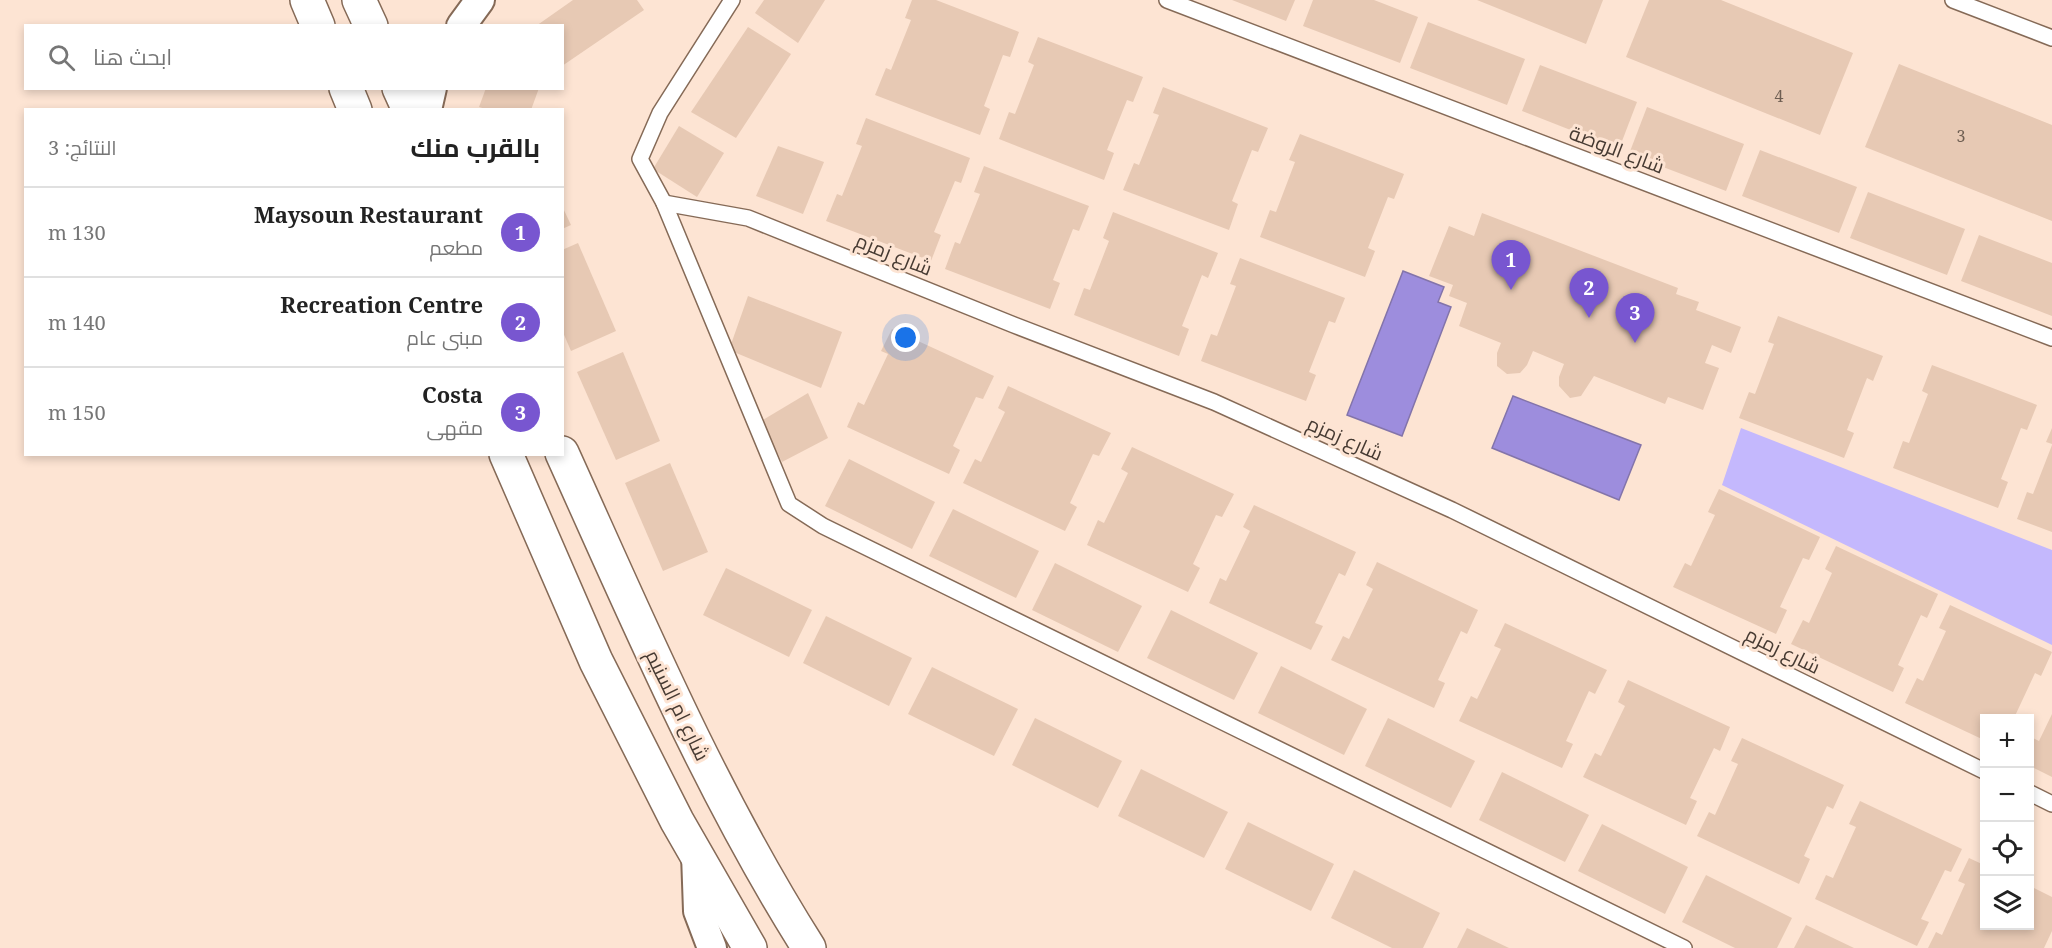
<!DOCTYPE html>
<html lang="ar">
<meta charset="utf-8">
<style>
body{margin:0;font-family:"Noto Serif",Cairo,serif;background:#f2f2f2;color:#222;direction:rtl}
.controls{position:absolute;right:18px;bottom:18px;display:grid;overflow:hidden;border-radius:0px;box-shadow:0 3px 9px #0003}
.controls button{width:54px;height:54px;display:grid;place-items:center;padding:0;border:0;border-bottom:2px solid #e0e0e0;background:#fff;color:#222;font:30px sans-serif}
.you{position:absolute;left:906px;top:338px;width:21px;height:21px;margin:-15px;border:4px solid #fff;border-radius:50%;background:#1a73e8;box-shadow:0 0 0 9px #1a73e833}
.badge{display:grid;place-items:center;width:39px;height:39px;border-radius:50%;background:#7856d0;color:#fff;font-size:20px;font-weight:700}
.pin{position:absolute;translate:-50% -50px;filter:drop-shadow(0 2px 3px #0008)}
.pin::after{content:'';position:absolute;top:32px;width:21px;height:18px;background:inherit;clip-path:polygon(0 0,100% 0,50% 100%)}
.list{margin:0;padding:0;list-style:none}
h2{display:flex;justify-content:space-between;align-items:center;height:78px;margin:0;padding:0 24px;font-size:26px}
h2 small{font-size:20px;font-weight:400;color:#767676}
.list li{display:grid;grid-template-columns:39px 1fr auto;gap:18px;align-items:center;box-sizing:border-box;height:90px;padding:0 24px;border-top:2px solid #e0e0e0}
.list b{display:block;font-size:22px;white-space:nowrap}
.list p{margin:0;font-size:20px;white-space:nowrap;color:#767676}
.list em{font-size:20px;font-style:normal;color:#767676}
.icon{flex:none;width:33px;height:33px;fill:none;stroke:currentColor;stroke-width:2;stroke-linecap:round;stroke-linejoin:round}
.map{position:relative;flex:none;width:2052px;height:948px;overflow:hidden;direction:ltr}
.search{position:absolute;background:#fff;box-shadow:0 3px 9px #0003;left:24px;top:24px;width:540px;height:66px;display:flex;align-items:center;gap:15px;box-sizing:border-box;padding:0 21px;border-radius:0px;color:#767676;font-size:22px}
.panel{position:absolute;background:#fff;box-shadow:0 3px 9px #0003;left:24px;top:108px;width:540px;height:348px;border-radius:0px;direction:rtl}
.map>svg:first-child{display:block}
</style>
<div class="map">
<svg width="2052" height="948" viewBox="0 0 2052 948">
<rect width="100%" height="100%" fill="#fde4d3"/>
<!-- green -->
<path fill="#c4b8fd" d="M1741 428 2052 550V645L1722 485Z"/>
<!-- water -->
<g fill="#9d8ddd" stroke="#8374aa" stroke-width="1.5">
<path d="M1403 271 1444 287 1438 302 1451 307 1402 436 1347 415Z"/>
<path d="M1513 396 1641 445 1619 500 1492 448Z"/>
</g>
<!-- building -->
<g fill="#e7c9b4">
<path d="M573 0H637L644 10 562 66V26H536Z"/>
<path d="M764 0H825L798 43 755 13Z"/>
<path d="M912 0H936L1019 32 1010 57 1003 55 984 106 990 109 980 135 875 95 886 68 891 70 911 20 905 18Z"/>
<path d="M1232 0H1295L1286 21Z"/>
<path d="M1313 0H1374L1418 17 1400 63 1303 26Z"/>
<path d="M1477 0H1603L1586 44Z"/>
<path d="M1649 0H1721L1853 53 1820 135 1626 57Z"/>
<path d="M1428 22 1525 59 1507 105 1410 68Z"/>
<path d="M748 27 791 54 736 138 691 112Z"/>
<path d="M1038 37 1143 77 1133 102 1127 100 1107 150 1114 153 1104 180 999 139 1009 112 1015 114 1034 65 1028 62Z"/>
<path d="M1899 64 2052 125V221L1865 147Z"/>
<path d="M1540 65 1637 102 1619 149 1522 111Z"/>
<path d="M1163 87 1268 128 1258 152 1252 150 1232 201 1238 204 1229 230 1123 190 1134 163 1139 165 1159 115 1153 113Z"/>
<path d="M486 88H539L531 110H489L479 107Z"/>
<path d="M1647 107 1744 144 1726 191 1629 154Z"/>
<path d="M866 118 970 158 961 183 955 181 934 232 941 235 931 261 826 221 837 194 842 196 862 146 856 144Z"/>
<path d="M679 126 724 153 697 197 653 169Z"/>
<path d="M1300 134 1404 174 1394 199 1388 197 1368 248 1375 251 1365 277 1260 237 1270 210 1276 212 1295 162 1289 160Z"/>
<path d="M778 146 824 162 803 214 756 196Z"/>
<path d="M1760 150 1857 187 1839 233 1742 196Z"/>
<path d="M984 166 1089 206 1079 231 1073 229 1053 280 1060 283 1050 309 945 269 955 242 960 244 980 194 974 192Z"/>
<path d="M1868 192 1965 229 1947 275 1850 238Z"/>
<path d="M562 206 571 225 562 229Z"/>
<path d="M1113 212 1218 253 1208 278 1202 275 1182 326 1189 329 1179 356 1074 315 1084 288 1090 290 1109 241 1103 238Z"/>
<path d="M1482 213 1678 288 1676 294 1699 302 1696 310 1741 327 1731 353 1712 345 1705 363 1719 368 1703 410 1668 397 1665 404 1594 376 1581 396 1570 398 1559 386V377L1564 364 1533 351 1527 365 1520 373 1507 374 1497 366V353L1501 343 1459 326 1467 303 1449 296 1453 285 1429 276 1449 226 1474 236Z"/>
<path d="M1979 235 2052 263V316L1961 281Z"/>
<path d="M578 243 616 331 571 351 562 330V250Z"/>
<path d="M1240 258 1345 298 1335 323 1329 321 1309 372 1316 375 1306 401 1201 361 1211 334 1217 336 1236 286 1230 284Z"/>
<path d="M748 296 842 332 821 388 729 350Z"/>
<path d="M1778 316 1883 356 1873 381 1867 378 1847 430 1854 433 1844 458 1739 418 1749 392 1755 394 1774 344 1768 342Z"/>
<path d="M892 329 994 376 983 399 976 397 953 446 960 450 949 474 847 427 858 402 864 405 888 354 881 351Z"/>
<path d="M623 352 660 441 616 460 577 372Z"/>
<path d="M1932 365 2037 405 2027 430 2021 428 2001 479 2008 482 1998 508 1893 468 1903 441 1909 443 1928 394 1922 391Z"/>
<path d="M1008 386 1111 433 1099 456 1093 454 1070 503 1077 507 1065 531 963 483 975 459 981 462 1005 412 998 408Z"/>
<path d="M808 393 828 438 782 462 761 421Z"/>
<path d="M2052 428V444L2046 442Z"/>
<path d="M2052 445V532L2017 519 2027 492 2033 494Z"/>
<path d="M1132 447 1234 494 1222 517 1216 515 1193 564 1200 568 1188 592 1087 545 1098 520 1104 523 1128 473 1121 469Z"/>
<path d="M849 459 935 502 912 549 825 506Z"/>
<path d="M670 463 708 552 663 571 625 483Z"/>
<path d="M1719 489 1820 537 1809 560 1803 558 1780 607 1787 610 1776 634 1673 587 1685 563 1691 566 1715 515 1708 512Z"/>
<path d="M1254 505 1356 552 1345 576 1339 573 1315 623 1323 626 1311 650 1209 603 1220 578 1226 581 1250 531 1243 527Z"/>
<path d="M953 509 1039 551 1016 598 929 556Z"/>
<path d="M1836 546 1938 594 1927 618 1921 615 1898 665 1904 668 1893 692 1791 644 1803 620 1809 623 1832 573 1825 569Z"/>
<path d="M1377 562 1478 610 1467 634 1461 631 1438 680 1445 683 1434 708 1331 660 1343 636 1349 639 1373 589 1366 585Z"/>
<path d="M1055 563 1142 606 1118 652 1032 610Z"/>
<path d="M726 568 812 610 789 657 703 615Z"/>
<path d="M1950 605 2052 652 2041 676 2035 673 2014 718H1984V740L1905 703 1917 678 1923 681 1946 631 1939 628Z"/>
<path d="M1171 610 1258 653 1234 700 1147 658Z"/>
<path d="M826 616 912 658 889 706 803 663Z"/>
<path d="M1505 623 1607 670 1595 694 1589 691 1566 741 1573 744 1562 768 1459 721 1471 696 1477 699 1501 649 1494 646Z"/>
<path d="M1281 666 1367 709 1344 755 1258 713Z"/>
<path d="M932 667 1018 709 994 756 908 714Z"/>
<path d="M1628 680 1730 727 1720 751 1714 748 1690 798 1697 801 1686 825 1583 777 1595 753 1601 756 1625 706 1618 702Z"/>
<path d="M2052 714V777L2030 766V746L2033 738 2039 741Z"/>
<path d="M1035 718 1122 761 1098 808 1012 765Z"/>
<path d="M1388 718 1475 761 1451 808 1365 766Z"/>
<path d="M1742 738 1844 785 1833 809 1827 806 1804 856 1810 859 1799 884 1697 836 1709 812 1715 815 1738 764 1731 761Z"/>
<path d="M1141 769 1228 812 1204 858 1118 816Z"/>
<path d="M1502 772 1589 815 1565 862 1479 820Z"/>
<path d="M1860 801 1962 849 1951 872 1945 870 1921 919 1929 922 1917 946 1815 899 1826 875 1833 878 1856 827 1849 824Z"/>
<path d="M1248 822 1334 864 1311 911 1225 869Z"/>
<path d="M1602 824 1688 867 1665 914 1578 871Z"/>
<path d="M1969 858 1984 865V926H2030V886L2052 897V931L2044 948H1928L1936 932 1942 935 1965 884 1958 881Z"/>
<path d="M1354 870 1440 913 1423 948H1392L1331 918Z"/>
<path d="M1706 875 1792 918 1777 948H1735L1682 922Z"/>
<path d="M1806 925 1854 948H1794Z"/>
<path d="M1467 928 1509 948H1457Z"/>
</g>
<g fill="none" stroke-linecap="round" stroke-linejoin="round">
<defs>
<g id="service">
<path d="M732 0 660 113 640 159 664 203 789 504 823 526 1684 948"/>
<path d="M1167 0 2052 338"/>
<path d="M1953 0 2052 38"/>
<path d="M664 203 748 218 1014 325 1214 402 1452 510 1984 771"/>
<path d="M2030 793 2052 804"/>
</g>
<g id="minor">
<path d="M461 26 480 0"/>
<path d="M427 110 432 88"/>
<path d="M696 854 698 911 712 948"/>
</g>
<g id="secondary">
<path d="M307 0 318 26"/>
<path d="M359 0 371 26"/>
<path d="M346 88 355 110"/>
<path d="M399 88 409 110"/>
<path d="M562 453C638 621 710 792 809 948"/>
<path d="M506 454 596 661 677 821 750 948"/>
</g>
</defs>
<!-- service casing -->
<use href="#service" stroke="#856a57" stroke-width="18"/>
<!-- minor casing -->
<use href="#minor" stroke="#856a57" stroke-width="32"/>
<!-- secondary casing -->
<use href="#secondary" stroke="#856a57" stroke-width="36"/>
<!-- service -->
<use href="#service" stroke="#fff" stroke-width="15"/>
<!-- minor -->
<use href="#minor" stroke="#fff" stroke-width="28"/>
<!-- secondary -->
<use href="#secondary" stroke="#fff" stroke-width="33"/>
</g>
<g text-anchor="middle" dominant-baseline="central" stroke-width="6" stroke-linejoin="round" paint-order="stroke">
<!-- number labels -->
<g font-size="16" fill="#6e5e52">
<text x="1779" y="96">4</text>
<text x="1961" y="136">3</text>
</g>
<!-- street labels -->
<g font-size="20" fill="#463a32" stroke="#fde4d3">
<text transform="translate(1617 149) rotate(21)">شارع الروضة</text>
<text transform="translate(894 254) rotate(22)">شارع زمزم</text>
<text transform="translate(1345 438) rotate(24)">شارع زمزم</text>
<text transform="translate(1783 650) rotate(26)">شارع زمزم</text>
<text transform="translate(678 705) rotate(64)">شارع ام السنيم</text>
</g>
</g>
</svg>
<div class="controls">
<button>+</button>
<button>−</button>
<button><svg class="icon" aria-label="locate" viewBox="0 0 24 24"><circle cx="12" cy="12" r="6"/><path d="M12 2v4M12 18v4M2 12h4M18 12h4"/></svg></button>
<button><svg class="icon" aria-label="layers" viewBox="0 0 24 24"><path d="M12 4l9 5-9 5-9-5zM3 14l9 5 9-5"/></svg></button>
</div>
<div class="you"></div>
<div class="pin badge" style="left:1511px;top:290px">1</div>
<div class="pin badge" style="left:1589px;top:318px">2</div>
<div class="pin badge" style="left:1635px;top:343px">3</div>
<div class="search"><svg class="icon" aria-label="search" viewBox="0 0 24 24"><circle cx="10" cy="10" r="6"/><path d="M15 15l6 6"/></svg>ابحث هنا</div>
<section class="panel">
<h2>بالقرب منك<small>النتائج: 3</small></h2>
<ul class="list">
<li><span class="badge">1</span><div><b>Maysoun Restaurant</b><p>مطعم</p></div><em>130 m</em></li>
<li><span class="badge">2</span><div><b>Recreation Centre</b><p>مبنى عام</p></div><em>140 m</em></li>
<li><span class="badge">3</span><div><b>Costa</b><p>مقهى</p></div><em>150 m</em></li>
</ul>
</section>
</div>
